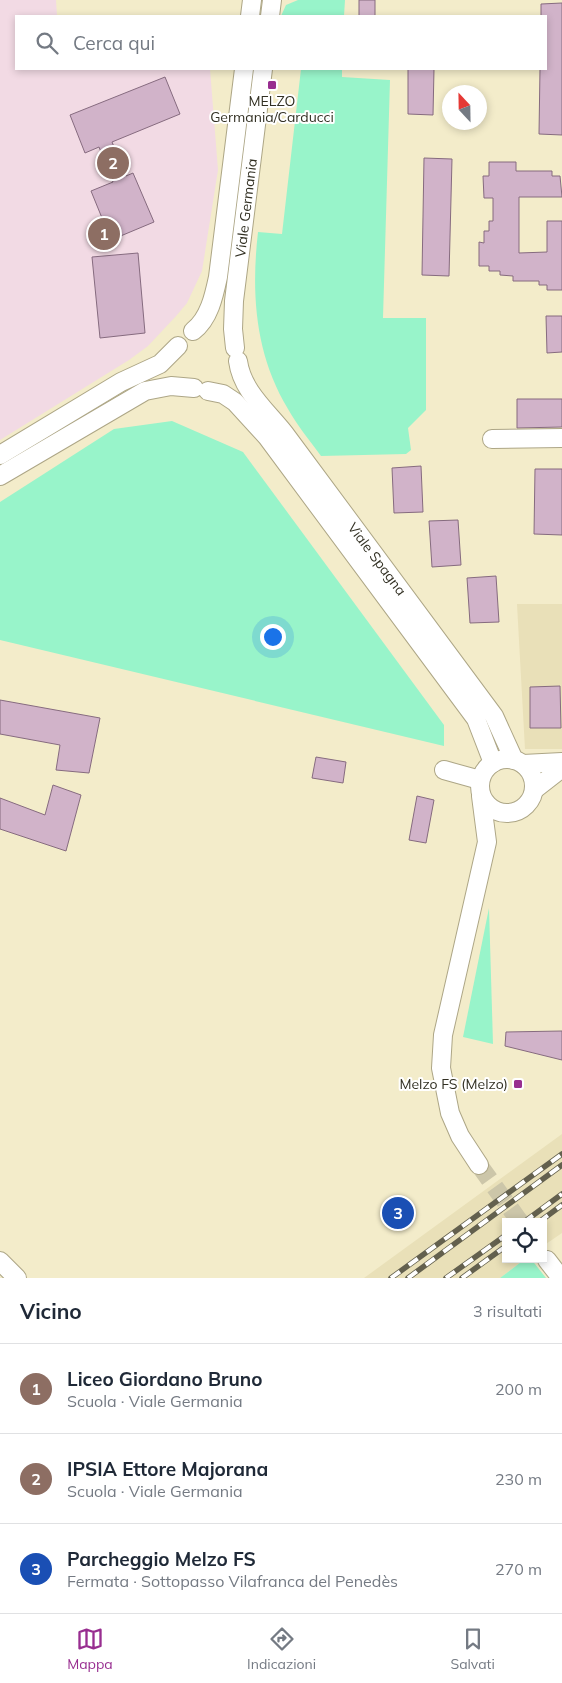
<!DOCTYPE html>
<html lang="it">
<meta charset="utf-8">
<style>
body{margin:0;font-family:Mulish,sans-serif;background:#f2f2f3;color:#1f2937}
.controls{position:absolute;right:15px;bottom:15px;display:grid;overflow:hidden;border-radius:0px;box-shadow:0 2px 8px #0003}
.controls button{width:45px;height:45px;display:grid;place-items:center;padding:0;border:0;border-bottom:1px solid #e0e1e3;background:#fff;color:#1f2937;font:25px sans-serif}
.compass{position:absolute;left:442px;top:85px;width:45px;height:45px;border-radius:50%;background:#fff;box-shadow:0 2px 8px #0003;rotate:338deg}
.you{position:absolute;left:272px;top:636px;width:18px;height:18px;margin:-12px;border:4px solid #fff;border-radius:50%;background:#1a73e8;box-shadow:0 0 0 8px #1a73e833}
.badge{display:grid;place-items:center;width:32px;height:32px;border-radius:50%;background:#982e90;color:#fff;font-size:16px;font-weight:700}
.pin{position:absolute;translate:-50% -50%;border:2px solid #fff;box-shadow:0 1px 5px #0006}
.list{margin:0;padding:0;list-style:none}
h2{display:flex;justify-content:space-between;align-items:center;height:65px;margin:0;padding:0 20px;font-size:21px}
h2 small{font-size:16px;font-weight:400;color:#747a83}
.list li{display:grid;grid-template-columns:32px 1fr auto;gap:15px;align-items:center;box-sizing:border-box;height:90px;padding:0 20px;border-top:1px solid #e0e1e3}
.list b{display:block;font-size:19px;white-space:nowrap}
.list p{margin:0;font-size:16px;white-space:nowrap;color:#747a83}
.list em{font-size:16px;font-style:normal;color:#747a83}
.icon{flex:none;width:28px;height:28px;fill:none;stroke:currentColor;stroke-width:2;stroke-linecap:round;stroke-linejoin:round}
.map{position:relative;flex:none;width:562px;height:1278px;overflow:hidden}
.search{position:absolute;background:#fff;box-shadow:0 2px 8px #0003;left:15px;right:15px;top:15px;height:55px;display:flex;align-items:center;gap:12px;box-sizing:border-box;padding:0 18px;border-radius:0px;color:#747a83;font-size:19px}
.sheet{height:335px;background:#fff}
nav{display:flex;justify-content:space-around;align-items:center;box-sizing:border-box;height:70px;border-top:1px solid #e0e1e3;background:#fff;font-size:14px;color:#747a83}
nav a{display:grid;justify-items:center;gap:2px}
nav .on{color:#982e90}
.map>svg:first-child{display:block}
</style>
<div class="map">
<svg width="562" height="1278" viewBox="0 0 562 1278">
<rect width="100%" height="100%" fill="#f3ecca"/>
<!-- built -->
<g fill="#e9e0b8">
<path d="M517 604H562V749H525Z"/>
<path d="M562 1134V1233L543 1246V1222H506V1259H525L500 1278H364Z"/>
</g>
<!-- education -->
<path fill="#f2dae4" d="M0 0H56L57 16H16V69H210L218 170 202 271 187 303 177 315 148 346 129 360 0 440Z"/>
<!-- green -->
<g fill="#98f4ca">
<path d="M298 0H345L344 16H281L286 5Z"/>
<path d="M301 69H342V77L390 80 383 318H426V410L408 428 411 450 406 454 321 456C310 441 297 425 288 409 255 354 251 294 258 232L282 234Z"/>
<path d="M172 421 243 452 444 725V746L0 640V502L114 429Z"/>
<path d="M489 908 493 1044 463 1037Z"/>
<path d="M525 1259H531L546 1278H500Z"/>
</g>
<!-- building -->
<g fill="#d1b3c9" stroke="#866b7f">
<rect x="359" y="0" width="16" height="16"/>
<path d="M562 3V135L539 134 540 69H546V16H541V4Z"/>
<path d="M408 69H434L433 115 408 114Z"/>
<path d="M165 77 180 114 112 142 126 176 133 173 154 222 111 240 91 191 113 182 99 147 85 153 70 115Z"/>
<path d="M424 158 452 159 449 276 422 275Z"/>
<path d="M489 162H516V171H552V176H560L562 197H519V253L547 252V221H562V290H547V285H539V281H513V276L500 275V271H489V266H479V242L484 243V231H489V221H493V198H484L483 176H489Z"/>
<path d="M138 253 145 333 100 338 92 257Z"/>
<path d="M546 316H562V352L547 353Z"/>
<path d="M517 399H562V427L517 428Z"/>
<path d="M421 466 423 512 394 513 392 468Z"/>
<path d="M535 469H562V535L534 534Z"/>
<path d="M458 520 461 565 432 567 429 521Z"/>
<path d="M496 576 499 622 470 623 467 578Z"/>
<path d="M560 686 561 728H530V687Z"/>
<path d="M0 700 100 718 89 773 56 770 60 745 0 734Z"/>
<path d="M316 757 346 762 343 783 312 778Z"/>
<path d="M53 785 81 795 66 851 0 829V798L45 815Z"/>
<path d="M417 796 434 800 426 843 409 840Z"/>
<path d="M562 1031V1060L505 1046 506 1032Z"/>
</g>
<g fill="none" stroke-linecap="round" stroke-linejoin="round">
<!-- minor-tunnel -->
<path stroke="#ccc6a9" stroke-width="18" stroke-dasharray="18 9" stroke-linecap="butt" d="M479 1165 520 1222"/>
<defs>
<g id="minor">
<path d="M250 16 252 0"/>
<path d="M270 16 272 0"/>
<path d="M193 331C209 319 214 296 218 277L244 69"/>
<path d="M235 348 233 329 234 301 263 69"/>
<path d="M238 361C242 391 267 411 285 434L494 716 514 760"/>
<path d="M208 391 223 394 235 402 267 437 476 719 493 763"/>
<path d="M492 439 562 438"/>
<path d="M0 455 121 382 160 364 178 346"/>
<path d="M0 476 145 391 171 386 194 388"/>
<circle cx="507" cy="786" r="27"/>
<path d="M523 764 562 762"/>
<path d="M444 770 480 780"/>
<path d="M534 790 562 768"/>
<path d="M479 1165 460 1136 450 1113 441 1068 443 1035 487 842 481 796"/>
<path d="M547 1260 561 1278"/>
<path d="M0 1261 17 1278"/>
</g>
</defs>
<!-- minor casing -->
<use href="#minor" stroke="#ada686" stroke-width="20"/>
<!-- minor -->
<use href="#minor" stroke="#fff" stroke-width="18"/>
<defs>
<g id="rail">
<path d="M524 1222 562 1194"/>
<path d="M539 1222 562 1205"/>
<path d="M391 1278 562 1154"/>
<path d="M408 1278 562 1165"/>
<path d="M446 1278 506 1235"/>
<path d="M462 1278 506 1246"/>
</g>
</defs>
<!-- rail casing -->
<use href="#rail" stroke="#63604e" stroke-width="5.5"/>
<!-- rail -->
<use href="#rail" stroke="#fff" stroke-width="4" stroke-dasharray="11" stroke-linecap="butt"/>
</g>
<!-- markers -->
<g fill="#982e90" stroke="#fff" stroke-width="2">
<rect x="267" y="80" width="10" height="10" rx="2.5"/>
<rect x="513" y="1079" width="10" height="10" rx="2.5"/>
</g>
<g text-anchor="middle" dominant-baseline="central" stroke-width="4" stroke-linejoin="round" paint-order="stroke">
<!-- poi labels -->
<g font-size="14" fill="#323023" stroke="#fff">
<text x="272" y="101">MELZO<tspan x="272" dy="16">Germania/Carducci</tspan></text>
<text x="508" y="1084" text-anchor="end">Melzo FS (Melzo)</text>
</g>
<!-- street labels -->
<g font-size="14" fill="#323023" stroke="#fff">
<text transform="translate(246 208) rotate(-83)">Viale Germania</text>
<text transform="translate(377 559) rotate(53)">Viale Spagna</text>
</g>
</g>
</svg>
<div class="controls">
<button><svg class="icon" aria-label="locate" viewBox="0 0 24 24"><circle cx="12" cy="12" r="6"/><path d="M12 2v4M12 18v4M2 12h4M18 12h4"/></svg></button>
</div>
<svg class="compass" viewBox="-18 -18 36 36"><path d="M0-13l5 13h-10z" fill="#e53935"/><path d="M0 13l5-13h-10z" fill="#747a83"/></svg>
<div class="you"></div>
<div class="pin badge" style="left:104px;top:234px;background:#8d6e63">1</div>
<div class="pin badge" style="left:113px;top:163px;background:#8d6e63">2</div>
<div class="pin badge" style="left:398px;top:1213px;background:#1a4fb4">3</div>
<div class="search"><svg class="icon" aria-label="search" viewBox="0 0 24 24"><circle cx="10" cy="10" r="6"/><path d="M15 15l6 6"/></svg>Cerca qui</div>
</div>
<section class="sheet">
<h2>Vicino<small>3 risultati</small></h2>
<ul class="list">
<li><span class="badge" style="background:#8d6e63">1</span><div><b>Liceo Giordano Bruno</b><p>Scuola · Viale Germania</p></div><em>200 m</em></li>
<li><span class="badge" style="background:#8d6e63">2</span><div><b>IPSIA Ettore Majorana</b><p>Scuola · Viale Germania</p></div><em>230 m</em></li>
<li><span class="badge" style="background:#1a4fb4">3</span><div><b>Parcheggio Melzo FS</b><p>Fermata · Sottopasso Vilafranca del Penedès</p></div><em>270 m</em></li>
</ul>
</section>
<nav>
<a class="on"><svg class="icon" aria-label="map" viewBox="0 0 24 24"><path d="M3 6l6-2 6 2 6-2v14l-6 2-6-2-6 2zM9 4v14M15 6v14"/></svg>Mappa</a>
<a><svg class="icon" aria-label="directions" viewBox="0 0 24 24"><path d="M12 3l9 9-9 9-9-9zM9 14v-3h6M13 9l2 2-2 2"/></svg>Indicazioni</a>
<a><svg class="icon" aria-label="saved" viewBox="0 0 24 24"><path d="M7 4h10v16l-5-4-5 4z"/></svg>Salvati</a>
</nav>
